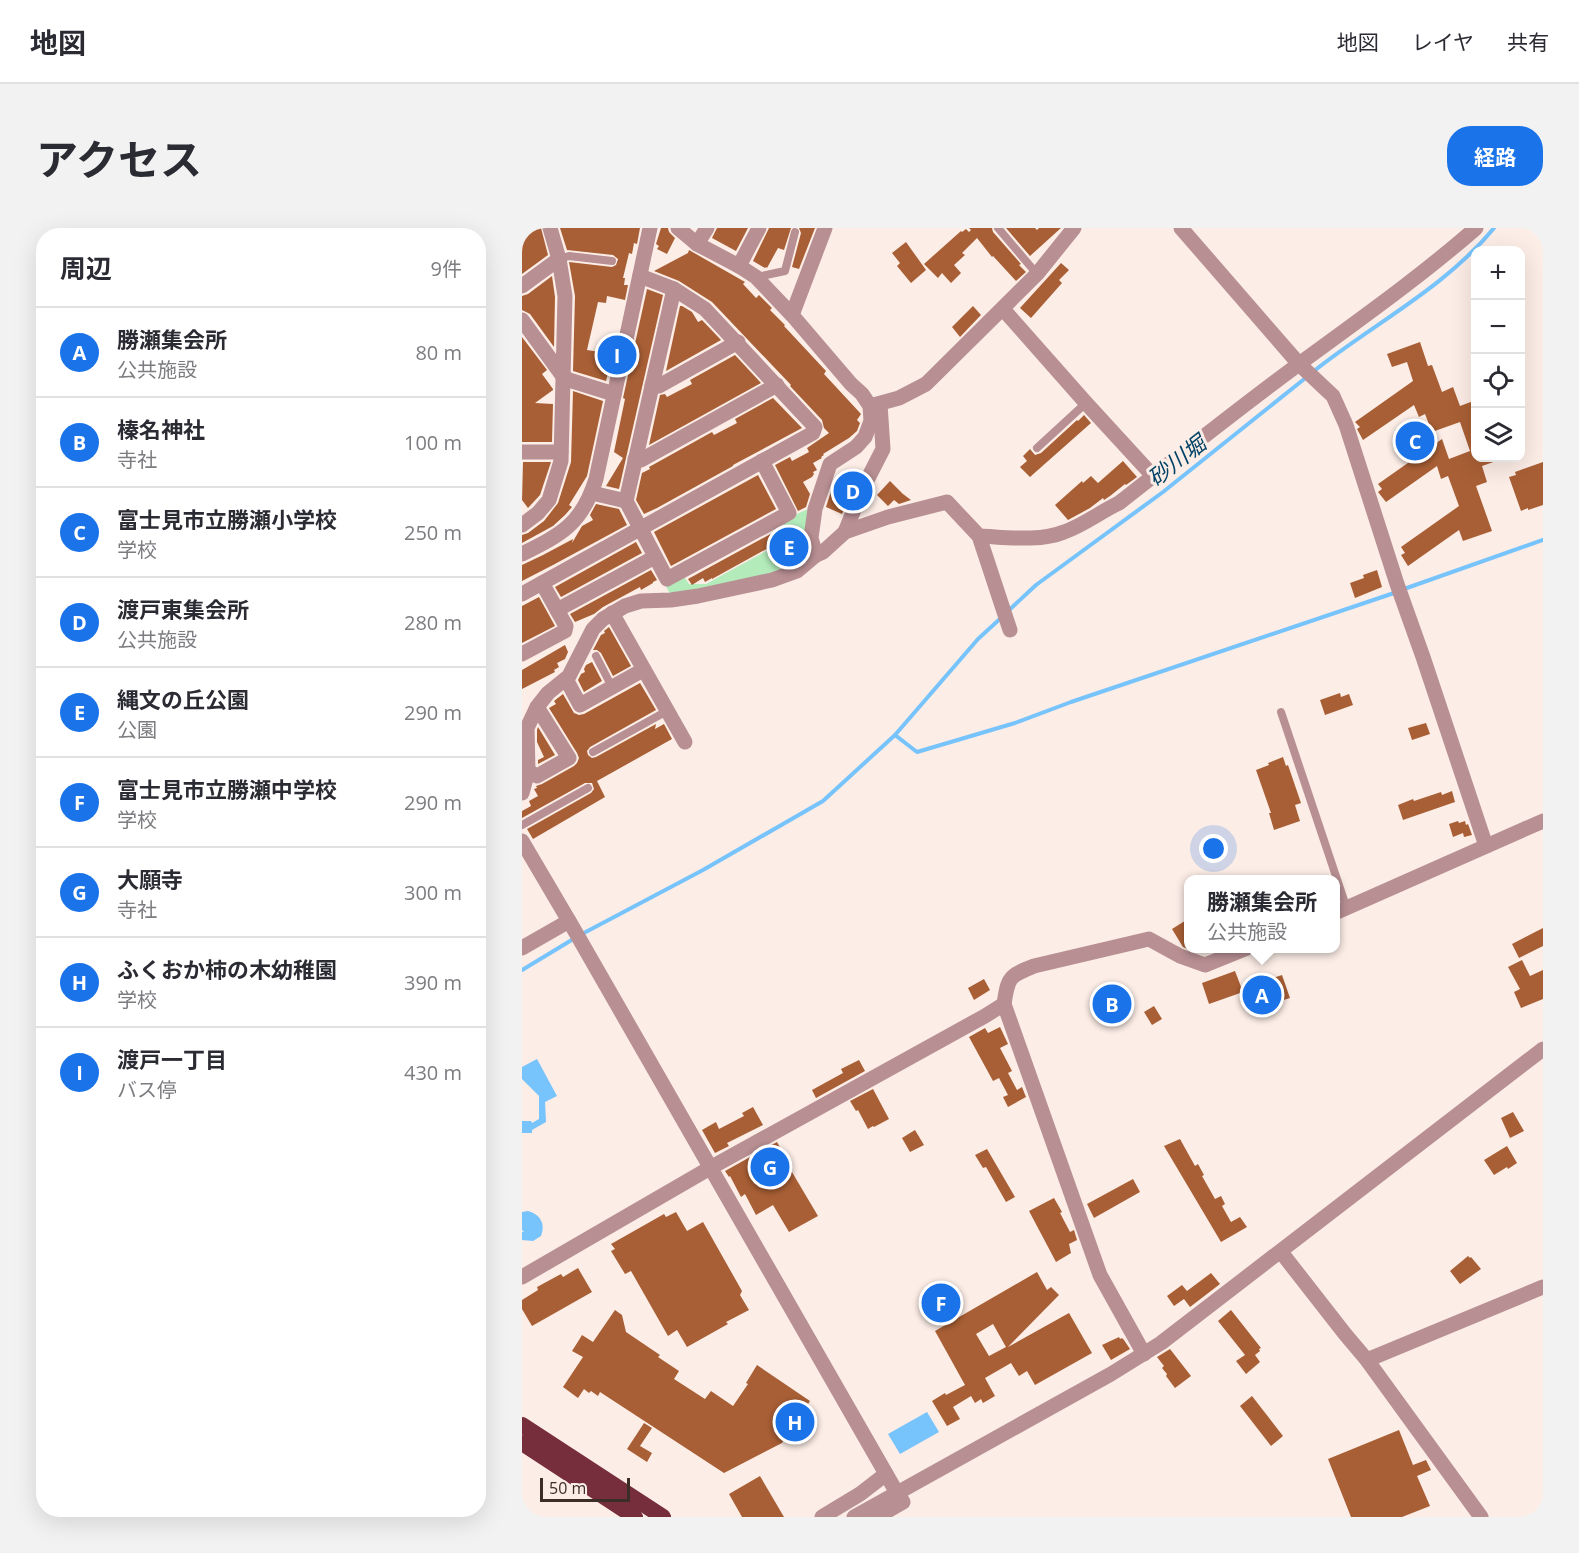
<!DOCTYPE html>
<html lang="ja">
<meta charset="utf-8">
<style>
body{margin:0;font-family:"Open Sans","Noto Sans JP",sans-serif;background:#f2f2f3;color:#2b2b33}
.controls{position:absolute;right:18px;top:18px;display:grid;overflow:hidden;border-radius:12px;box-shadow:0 6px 24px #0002}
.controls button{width:54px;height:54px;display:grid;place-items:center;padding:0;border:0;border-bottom:2px solid #e1e1e2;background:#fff;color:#2b2b33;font:30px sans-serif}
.scale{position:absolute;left:18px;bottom:15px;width:90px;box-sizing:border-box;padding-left:6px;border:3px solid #3c2e27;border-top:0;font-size:16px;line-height:21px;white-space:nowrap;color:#3c2e27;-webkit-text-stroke:4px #fcede6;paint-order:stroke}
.you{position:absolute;left:692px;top:621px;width:21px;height:21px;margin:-15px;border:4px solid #fff;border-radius:50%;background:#1a73e8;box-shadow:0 0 0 9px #1a73e833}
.badge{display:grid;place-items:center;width:39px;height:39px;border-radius:50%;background:#1a73e8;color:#fff;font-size:20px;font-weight:700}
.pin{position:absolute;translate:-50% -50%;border:3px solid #fff;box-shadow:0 2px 6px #0006}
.popup{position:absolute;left:662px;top:647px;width:156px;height:78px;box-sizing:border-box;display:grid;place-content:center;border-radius:12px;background:#fff;filter:drop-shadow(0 2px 4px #0005);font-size:20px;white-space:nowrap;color:#7c7c81}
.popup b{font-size:22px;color:#2b2b33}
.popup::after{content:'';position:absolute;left:50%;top:100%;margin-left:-12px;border:12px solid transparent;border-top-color:#fff}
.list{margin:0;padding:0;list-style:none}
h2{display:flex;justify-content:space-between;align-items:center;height:78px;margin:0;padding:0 24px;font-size:26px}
h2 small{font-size:20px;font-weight:400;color:#7c7c81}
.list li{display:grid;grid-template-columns:39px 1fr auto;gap:18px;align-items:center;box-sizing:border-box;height:90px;padding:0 24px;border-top:2px solid #e1e1e2}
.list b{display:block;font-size:22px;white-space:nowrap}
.list p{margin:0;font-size:20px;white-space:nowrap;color:#7c7c81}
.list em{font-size:20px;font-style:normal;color:#7c7c81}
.icon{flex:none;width:33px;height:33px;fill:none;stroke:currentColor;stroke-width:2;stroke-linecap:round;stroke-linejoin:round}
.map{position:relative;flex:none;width:1021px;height:1289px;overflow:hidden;border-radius:24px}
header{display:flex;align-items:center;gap:36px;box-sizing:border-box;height:84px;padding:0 30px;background:#fff;border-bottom:2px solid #e1e1e2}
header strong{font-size:28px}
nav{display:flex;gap:33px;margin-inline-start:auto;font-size:21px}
.intro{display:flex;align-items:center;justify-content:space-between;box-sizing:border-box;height:144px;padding:0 36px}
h1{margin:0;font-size:42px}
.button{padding:15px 27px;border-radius:24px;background:#1a73e8;color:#fff;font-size:21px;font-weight:700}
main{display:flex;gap:36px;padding:0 36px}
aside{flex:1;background:#fff;border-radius:24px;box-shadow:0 6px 24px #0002}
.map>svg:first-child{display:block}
</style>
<header>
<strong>地図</strong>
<nav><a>地図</a><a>レイヤ</a><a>共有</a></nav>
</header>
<div class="intro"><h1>アクセス</h1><a class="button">経路</a></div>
<main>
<aside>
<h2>周辺<small>9件</small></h2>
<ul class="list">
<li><span class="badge">A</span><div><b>勝瀬集会所</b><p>公共施設</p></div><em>80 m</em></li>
<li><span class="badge">B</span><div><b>榛名神社</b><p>寺社</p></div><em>100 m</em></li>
<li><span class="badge">C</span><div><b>富士見市立勝瀬小学校</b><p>学校</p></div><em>250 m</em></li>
<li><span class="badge">D</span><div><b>渡戸東集会所</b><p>公共施設</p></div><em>280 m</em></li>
<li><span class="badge">E</span><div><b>縄文の丘公園</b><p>公園</p></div><em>290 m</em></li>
<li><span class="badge">F</span><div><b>富士見市立勝瀬中学校</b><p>学校</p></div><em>290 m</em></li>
<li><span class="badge">G</span><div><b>大願寺</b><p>寺社</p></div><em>300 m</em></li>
<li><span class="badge">H</span><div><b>ふくおか柿の木幼稚園</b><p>学校</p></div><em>390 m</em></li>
<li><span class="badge">I</span><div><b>渡戸一丁目</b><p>バス停</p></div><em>430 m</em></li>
</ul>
</aside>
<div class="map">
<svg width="1021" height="1289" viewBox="0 0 1021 1289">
<rect width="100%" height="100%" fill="#fcede6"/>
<!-- green -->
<path fill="#b3ebbb" d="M288 280 282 328 269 336 243 348 148 366 143 356 161 347 167 356H184L268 310 260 293Z"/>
<!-- water -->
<g fill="#77c3fc">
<path d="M15 831 35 868 23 874 24 894 10 902V905H0V893H9L10 895 17 891V868L0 851V839Z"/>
<path d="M6 983C18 986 24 996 19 1008L11 1013 0 1012V1004H2L0 1002V984Z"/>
<path d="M405 1184 417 1204 378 1226 366 1206Z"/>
</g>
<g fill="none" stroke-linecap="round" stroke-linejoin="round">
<!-- stream -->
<g stroke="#77c3fc" stroke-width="4">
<path d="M792 143C851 96 924 59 972 0"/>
<path d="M882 361 1021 312"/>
<path d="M485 384 514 357 641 264 786 148"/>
<path d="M373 507 395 524 493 495 549 474 875 364"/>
<path d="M60 706 181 642 301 573 373 507 456 411 480 389"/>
<path d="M0 742 53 710"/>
</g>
</g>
<!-- building -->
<g fill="#a95f35" fill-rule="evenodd">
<path d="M0 0H19L26 27 0 46Z"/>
<path d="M38 0H118L115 16 112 15 110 26 107 25 101 50H103L102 57H106L103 72 85 68 84 75 76 74 65 122 91 126 84 153 51 143 53 68 47 34 90 39 94 37 96 31 91 27 45 22Z"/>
<path d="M139 0H146L147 4 153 10 145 26 135 21 137 18 134 16Z"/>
<path d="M195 0H226L214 23 190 10Z"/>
<path d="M247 0H269L262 22 256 20 245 40 244 39 243 40 231 33Z"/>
<path d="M277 0H293L277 41 270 39 279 5Z"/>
<path d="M447 0H470L471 4 499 36 497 37 504 44 494 53 471 28 470 29 455 10 440 25 443 27 432 37 439 45 429 55 420 45 416 50 402 36 439 3 440 4 444 1 447 4 449 2Z"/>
<path d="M484 0H513L515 2 517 0H539L508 28Z"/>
<path d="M384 14 404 42 389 55 375 38 378 35 370 25Z"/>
<path d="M167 22 223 54 221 56 234 70 237 67 250 80 248 82 263 97 262 98 304 143 302 146 339 186 335 192 338 195 335 203 327 210 301 226 302 227 299 229 300 230 291 235 295 242 291 244 292 246 290 249 281 254 288 266 284 279 276 283 253 237 268 229 270 233 287 224 285 220 307 205 302 200 300 192 268 158 269 157 190 74 157 53 132 43 166 25Z"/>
<path d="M539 35 547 42 537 52 540 55 509 90 498 80Z"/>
<path d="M30 48 33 69 32 119 8 86 0 82V68L6 66Z"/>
<path d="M125 61 141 67 97 261 84 258 101 230 92 224 103 171 101 170Z"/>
<path d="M158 78H160L170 84 176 94 180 92 199 112 144 143Z"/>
<path d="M451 78 459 87 438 109 430 99Z"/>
<path d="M0 109 25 142 20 146 31 161V162L13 175 31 176 30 214H0Z"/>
<path d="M898 114 906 138 910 137 920 164 931 159 938 178 954 172V230H980V231L960 238 965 254 954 258 970 303 941 313 937 302 886 338 879 327 883 325 879 319 937 278 926 248 919 251 915 238 864 274 856 264 860 261 856 256 920 211 927 231 948 223 938 194 910 204 903 186 897 189 892 177 841 212 835 201 838 199 833 194 891 153 885 134 870 139 865 126Z"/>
<path d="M213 127 239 155 127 217 138 167 143 166 145 169 170 156 168 152Z"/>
<path d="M51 163 81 173 65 248 47 277 50 279 43 287 31 298 0 315V307L6 305 22 293 36 275 49 234Z"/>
<path d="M251 170 280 200 211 237V238L135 280 122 286 114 272 120 245 128 241 127 239 190 204 192 207 215 195 213 191Z"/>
<path d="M562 187 569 195 508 249 498 239 505 233 501 228 508 221 513 227 519 225 555 192 556 193Z"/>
<path d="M601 233 615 249 604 257 603 256 588 268 582 272 581 270 568 280 546 292 533 277 560 253 561 255 569 248 576 255Z"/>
<path d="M1 234H29L18 267 6 280 0 272Z"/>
<path d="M1021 234V277L1006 282V280L999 283 987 249 994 247 993 244Z"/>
<path d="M236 247 254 281 149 338 132 304Z"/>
<path d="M315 249 330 255 329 260 330 261 320 286 304 279 311 257Z"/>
<path d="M368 253 381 266 389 272 377 276 372 272 366 278 355 267Z"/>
<path d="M74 276 97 281 105 297 31 337 0 353V337L21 327 51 311 50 315 60 298 71 292 68 287Z"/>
<path d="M254 303 260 311 257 313V314L190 351V350L183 354 181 350 170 357 166 351Z"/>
<path d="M114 314 120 325 39 369 33 359Z"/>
<path d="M129 342 135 352 131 354V355L119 362 118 359 81 379 72 386 53 394 48 386Z"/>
<path d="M855 342 860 359 833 370 828 355 842 350 841 347Z"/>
<path d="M17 369 33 398 0 415V378Z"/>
<path d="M87 399 109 438 91 448 79 425 75 422H71L79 407 83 405 82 403Z"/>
<path d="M43 417 46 424 43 431 35 435 37 439 32 442 33 444 0 461V442Z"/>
<path d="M70 434 80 453 62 464 56 452 59 446 63 444 62 441 64 437Z"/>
<path d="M118 455 134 482 68 519 65 523 66 527 70 530 74 529 134 496 133 501 142 496 150 511 75 553 83 569 11 611 5 601 69 565 72 561 70 555H63L0 590V583L9 578 7 573 16 568 12 561 15 560 14 558 20 556 52 538 55 535 57 530 55 525 27 480 34 476 32 473 41 466 52 485 57 487 62 486Z"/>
<path d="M818 465 819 469 827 466 831 477 803 487 798 472Z"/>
<path d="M904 495 908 506 890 512 886 500Z"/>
<path d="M16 499 33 527 16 536V532L22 529 15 514V502Z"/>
<path d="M761 529 764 538 766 537 779 575 773 577 778 593 752 602 747 585H749L734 542 747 537 746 535Z"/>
<path d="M930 563 933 574 881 592 876 577 891 571 892 573 919 564 920 567Z"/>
<path d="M936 593 937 595 943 593 944 597 946 596 950 607 942 609 941 605 931 609 927 596Z"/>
<path d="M666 691V721L661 719 650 701Z"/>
<path d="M1021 700V718L997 730 990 716Z"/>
<path d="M1000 732 1008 748 1021 742V771L999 780 992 764 998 761 986 739Z"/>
<path d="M713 743 721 764 687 776 680 755Z"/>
<path d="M760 747 768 770 733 781 730 775 726 777 721 763 740 757 739 754Z"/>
<path d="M462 751 468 762 452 772 446 760Z"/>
<path d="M592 765 602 784 586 792 577 773Z"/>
<path d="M632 778 640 791 630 797 622 784Z"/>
<path d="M478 799 486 816 478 820 490 843 486 845 495 862 500 859 504 869 486 879 481 869 486 867 477 850 471 853 447 809 463 800 466 805Z"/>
<path d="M337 832 343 843 294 870 290 862 321 845 319 841Z"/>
<path d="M351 861 367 891 352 899 351 898 346 901 336 882 334 883 328 873Z"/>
<path d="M231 879 241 897 205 915 207 918 193 925 180 902 194 894 197 901 222 888 220 885Z"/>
<path d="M991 884 1002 903 988 910 979 890Z"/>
<path d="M393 902 402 917 388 924 380 910Z"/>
<path d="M658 911 673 938 676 936 682 947 680 948 693 971 699 968 703 976 700 978 709 994 718 989 725 999 699 1014 642 918Z"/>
<path d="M255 914 266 934H264L296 988 267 1004 251 977 234 987 223 966 219 969 208 948 207 949 203 943Z"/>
<path d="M985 918 995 935 986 941 985 939 972 947 962 932Z"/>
<path d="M465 921 493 969 484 974 464 939 461 940 453 927Z"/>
<path d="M611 951 618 964 572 990 565 976Z"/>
<path d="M532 970 540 984 538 985 548 1004 552 1002 555 1012 547 1016 549 1025 534 1034 507 983Z"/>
<path d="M154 984 165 1003 181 994 220 1063 218 1067 227 1082 204 1094 206 1096 165 1119 155 1102 146 1108 109 1043 103 1046 89 1023 93 1021 89 1016 142 986 144 989Z"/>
<path d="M946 1028 948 1030 949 1029 959 1041 938 1056 928 1043Z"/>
<path d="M56 1040 70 1064 10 1098 0 1081V1072L16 1062 15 1059 39 1046 41 1049Z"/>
<path d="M515 1044 525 1062 529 1059 537 1067 486 1119 547 1085 570 1125 513 1157 505 1143 497 1148 489 1135 463 1150 473 1168 461 1175 459 1171 453 1175 449 1168 431 1179 438 1191 425 1198 410 1173 423 1165 424 1167 443 1157 413 1103ZM471 1096 484 1119 467 1128 454 1106Z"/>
<path d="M689 1045 698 1056 668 1079 662 1071 652 1078 645 1068 660 1057 665 1063Z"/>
<path d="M93 1082 100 1087 104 1104 138 1127 136 1129 157 1143 152 1151 183 1171 189 1163 211 1178 226 1156 224 1155 235 1137 288 1173 260 1215 202 1245 78 1164 76 1168 69 1163 67 1165 62 1161 56 1170 41 1159 61 1129 50 1123 57 1112 60 1107 71 1114Z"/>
<path d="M709 1082 739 1120 737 1121 738 1123 733 1127 738 1134 724 1146 714 1133 723 1127 696 1093Z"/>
<path d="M597 1109 598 1111 600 1110 602 1112 608 1121 589 1132 580 1117Z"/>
<path d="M648 1121 669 1148 653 1160 644 1148 645 1146 640 1140 642 1138 635 1129Z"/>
<path d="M730 1168 761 1208 749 1218 718 1178Z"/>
<path d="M122 1195 130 1200 118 1218 130 1225 125 1234 105 1221Z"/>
<path d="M877 1202 891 1237 904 1232 909 1242 895 1248 908 1278 880 1289H829L806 1231Z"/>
<path d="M238 1248 262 1289H220L207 1266Z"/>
</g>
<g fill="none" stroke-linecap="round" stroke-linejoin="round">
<!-- service -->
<g stroke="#b88f93" stroke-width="8">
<path d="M476 0 515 46"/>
<path d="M37 31 47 28 90 33"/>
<path d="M235 49 263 43 273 4"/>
<path d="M515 220 564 175"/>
<path d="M74 428 90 459"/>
<path d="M759 484 825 681"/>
<path d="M71 524 145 483"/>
<path d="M0 597 66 560"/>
</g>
<!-- minor -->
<g stroke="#b88f93" stroke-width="15">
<path d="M156 0 175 16 217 38 234 49 270 87 329 156 340 166 348 178 349 193 343 209 334 219 308 236 293 281 289 310 294 327"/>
<path d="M659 0 777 136 811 168 824 197 875 356 901 429 964 618"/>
<path d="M175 16 185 0"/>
<path d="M217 38 237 0"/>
<path d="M0 58 37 31"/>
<path d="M152 61 104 273 145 351 267 285 240 233"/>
<path d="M481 81 564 175 631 248"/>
<path d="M270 87 303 0"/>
<path d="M0 92 40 147 47 152 92 166"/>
<path d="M130 157 137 158 216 114"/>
<path d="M348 178 377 170 404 156 515 46 552 0"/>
<path d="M0 224H39"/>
<path d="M113 231 119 232 255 157"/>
<path d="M70 265 104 273"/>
<path d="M0 297 16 285 27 272 39 233 43 68 37 31 28 0"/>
<path d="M323 304 340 262 361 221 358 176"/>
<path d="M457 308C483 309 518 314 542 304 562 297 578 284 597 275 657 228 716 181 777 136 837 92 898 49 954 0"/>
<path d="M0 366 291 205 293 199 183 81 152 61 118 48"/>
<path d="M35 382 133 329"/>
<path d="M90 385 163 514"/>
<path d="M0 426 43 403 44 398 20 355"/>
<path d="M44 451 58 477 121 442"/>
<path d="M6 543 15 548 47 530 15 479"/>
<path d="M0 565 6 543 5 500 15 479 26 465 47 448 71 401 81 391 103 378 119 373 149 372 176 368 250 352 275 343 294 327 301 324 323 304 366 289 425 274 457 308 488 402"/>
<path d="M813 685 1021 593"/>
<path d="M0 720 47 693"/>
<path d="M482 776 578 1047 622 1126"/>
<path d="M759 1024 823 1106 845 1132 959 1289"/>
<path d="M0 1049 188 940 463 788 482 776C486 749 487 748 512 738L627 711 658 728 683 737 725 720"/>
<path d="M845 1132 1021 1059"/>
<path d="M300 1289 338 1266 364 1246"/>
<path d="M355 1289 381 1274 375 1265"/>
</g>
<!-- tertiary -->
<g stroke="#b88f93" stroke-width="15">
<path d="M0 326C40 306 60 296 74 251L128 0"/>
<path d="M0 613 50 698 375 1265"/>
<path d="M332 1289 589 1146 639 1115 1021 821"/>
</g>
<!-- trunk -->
<g stroke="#772e3c" stroke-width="16">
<path d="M0 1197 141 1289"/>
<path d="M0 1215 113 1289"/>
</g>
</g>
<g text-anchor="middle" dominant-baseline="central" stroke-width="6" stroke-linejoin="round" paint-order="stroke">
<!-- water labels -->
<g font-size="22" font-style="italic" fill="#024266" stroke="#fcede6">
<text transform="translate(654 232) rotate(-38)">砂川堀</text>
</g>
</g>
</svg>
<div class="controls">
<button>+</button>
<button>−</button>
<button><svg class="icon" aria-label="locate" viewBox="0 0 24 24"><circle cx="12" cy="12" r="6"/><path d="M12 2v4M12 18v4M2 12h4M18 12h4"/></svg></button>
<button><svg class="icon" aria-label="layers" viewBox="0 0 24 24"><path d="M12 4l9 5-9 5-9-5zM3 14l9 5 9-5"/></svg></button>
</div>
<div class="scale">50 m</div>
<div class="you"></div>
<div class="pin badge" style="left:740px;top:767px">A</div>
<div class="popup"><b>勝瀬集会所</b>公共施設</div>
<div class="pin badge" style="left:590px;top:776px">B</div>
<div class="pin badge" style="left:893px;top:213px">C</div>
<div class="pin badge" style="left:331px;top:263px">D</div>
<div class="pin badge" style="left:267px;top:319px">E</div>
<div class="pin badge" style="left:419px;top:1075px">F</div>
<div class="pin badge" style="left:248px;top:939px">G</div>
<div class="pin badge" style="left:273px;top:1194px">H</div>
<div class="pin badge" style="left:95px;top:127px">I</div>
</div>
</main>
